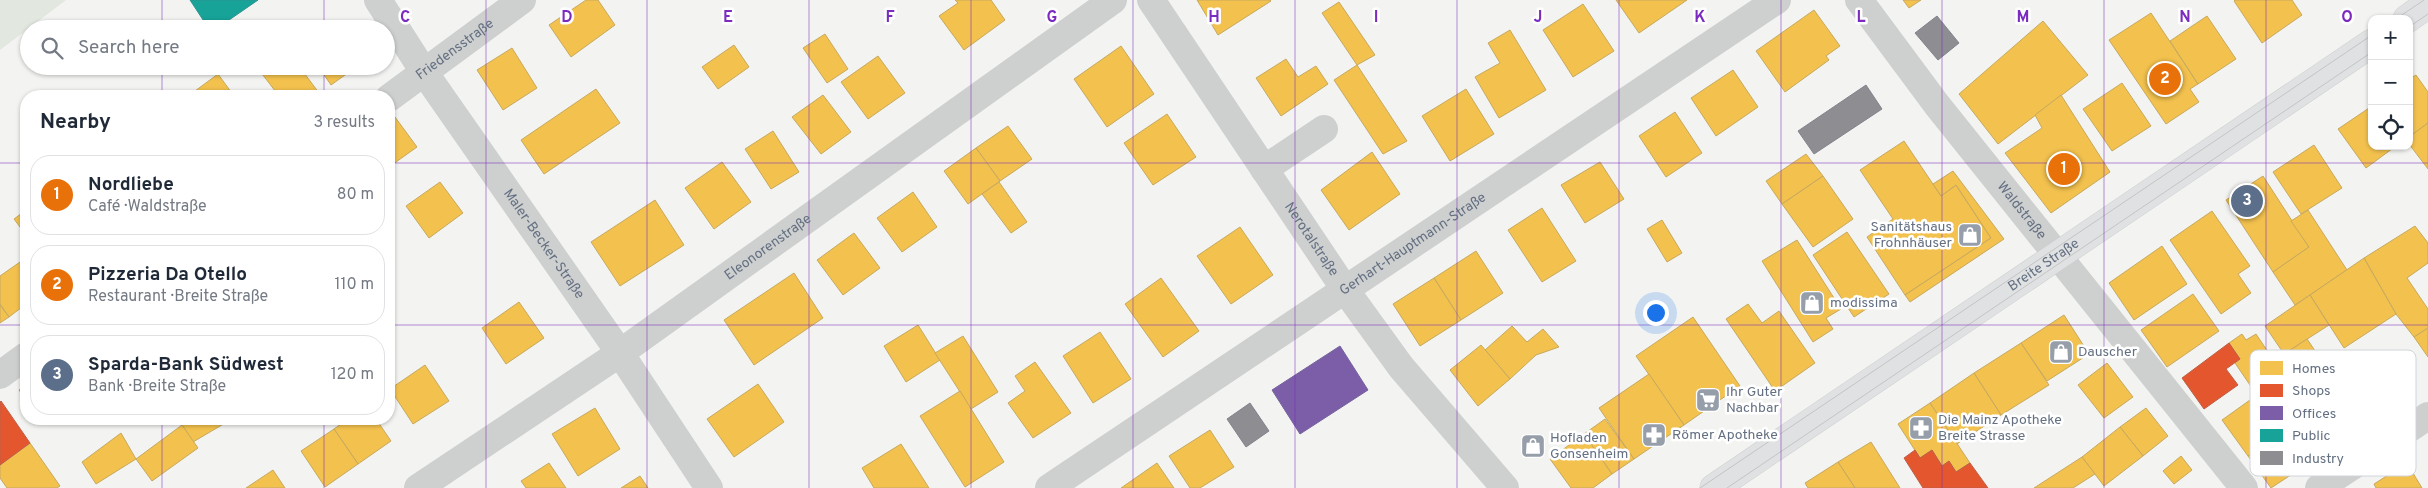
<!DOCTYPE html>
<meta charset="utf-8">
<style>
body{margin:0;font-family:Overpass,sans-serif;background:#f2f2f3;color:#1f2937}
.controls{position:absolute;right:15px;top:15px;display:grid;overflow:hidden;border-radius:10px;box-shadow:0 1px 4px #0004}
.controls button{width:45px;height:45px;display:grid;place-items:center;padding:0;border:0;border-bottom:1px solid #e0e1e3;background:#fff;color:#1f2937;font:25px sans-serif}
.you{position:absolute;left:1655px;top:312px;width:18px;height:18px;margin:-12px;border:4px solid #fff;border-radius:50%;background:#1a73e8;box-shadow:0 0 0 8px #1a73e833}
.badge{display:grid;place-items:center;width:32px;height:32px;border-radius:50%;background:#555e6a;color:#fff;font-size:16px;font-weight:700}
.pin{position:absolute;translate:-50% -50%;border:2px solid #fff;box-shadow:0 1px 5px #0006}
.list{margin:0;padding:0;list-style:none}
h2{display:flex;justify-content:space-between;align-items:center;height:65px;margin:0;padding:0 20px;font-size:21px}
h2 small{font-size:16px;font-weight:400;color:#747a83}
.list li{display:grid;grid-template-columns:32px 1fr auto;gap:15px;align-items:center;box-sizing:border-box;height:80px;margin:0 10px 10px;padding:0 10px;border:1px solid #e0e1e3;border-radius:20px}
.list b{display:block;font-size:19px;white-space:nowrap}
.list p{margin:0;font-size:16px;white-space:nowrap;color:#747a83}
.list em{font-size:16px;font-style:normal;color:#747a83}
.icon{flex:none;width:28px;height:28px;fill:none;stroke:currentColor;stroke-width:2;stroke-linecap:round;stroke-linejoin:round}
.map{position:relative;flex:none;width:2428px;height:488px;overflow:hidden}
.search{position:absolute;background:#fff;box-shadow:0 1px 4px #0004;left:20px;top:20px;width:375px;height:55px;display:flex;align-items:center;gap:12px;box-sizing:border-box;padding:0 18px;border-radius:28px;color:#747a83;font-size:19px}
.panel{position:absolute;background:#fff;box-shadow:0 1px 4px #0004;left:20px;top:90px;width:375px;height:335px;border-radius:20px}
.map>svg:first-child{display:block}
</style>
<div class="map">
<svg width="2428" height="488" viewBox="0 0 2428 488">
<rect width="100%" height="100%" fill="#f3f4f2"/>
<!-- green -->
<path fill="#e2e7e0" d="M0 0H66L0 50Z"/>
<!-- homes -->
<g fill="#f2c14e" stroke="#c7a95e">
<path d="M586 0H598L615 25 571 57 549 25Z"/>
<path d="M955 0H991L1005 20 964 50 939 16 958 3Z"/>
<path d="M1197 0H1270L1271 1 1218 35Z"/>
<path d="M1616 0H1687L1639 33Z"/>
<path d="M1903 0H1921L1909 8Z"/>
<path d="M2235 0H2292L2302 15 2262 43 2234 1Z"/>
<path d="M1339 2 1375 55 1357 65 1322 13Z"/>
<path d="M1583 4 1614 51 1573 77 1543 30Z"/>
<path d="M1814 10 1840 46 1826 56 1829 60 1785 92 1756 51Z"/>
<path d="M2151 13 2198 84 2190 89 2199 102 2166 124 2109 40Z"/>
<path d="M2207 16 2236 59 2198 84 2170 41Z"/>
<path d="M2043 21 2088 75 1998 144 1959 94Z"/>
<path d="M1510 30 1546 90 1499 118 1475 77 1500 63 1488 43Z"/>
<path d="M825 34 848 69 827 83 803 48Z"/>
<path d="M734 45 749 67 718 89 702 67Z"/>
<path d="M1121 46 1154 94 1107 127 1074 79Z"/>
<path d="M512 48 537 88 503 110 477 70Z"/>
<path d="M878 56 905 93 868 119 841 82Z"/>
<path d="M1286 59 1298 77 1316 66 1328 84 1281 116 1256 78Z"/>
<path d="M1357 65 1407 141 1383 154 1334 80Z"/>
<path d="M256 66H299L319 93 315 96H279Z"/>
<path d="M318 66H350L352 70 331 85Z"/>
<path d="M1733 70 1758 107 1716 136 1691 98Z"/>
<path d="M218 74 234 96H199L195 91Z"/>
<path d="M2416 75 2428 92V123L2409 137V79Z"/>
<path d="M2122 83 2151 126 2112 151 2083 109Z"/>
<path d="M596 89 620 123 544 174 521 140Z"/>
<path d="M1466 89 1494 134 1450 161 1422 116Z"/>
<path d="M823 95 851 132 821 154 792 117Z"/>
<path d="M2061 95 2110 172 2051 213 2005 153 2042 128 2035 115Z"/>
<path d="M2372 106V146H2396L2366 168 2338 129Z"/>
<path d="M1675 112 1702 153 1666 177 1639 136Z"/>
<path d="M1167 114 1196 157 1153 185 1124 143Z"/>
<path d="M395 117 417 147 389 167V122Z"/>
<path d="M2428 123V169L2409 144V137Z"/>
<path d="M1008 126 1032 159 1000 181 976 148Z"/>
<path d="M773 131 799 172 771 189 745 149Z"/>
<path d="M1904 141 1941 196 1956 185 1991 238 1905 295 1867 237 1893 219 1860 170Z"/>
<path d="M2314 145 2342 188 2301 214 2273 172Z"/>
<path d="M976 148 1000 181 968 204 944 171Z"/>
<path d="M1372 152 1400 194 1349 230 1321 190Z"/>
<path d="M1806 154 1823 176 1782 204 1766 181Z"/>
<path d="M722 162 751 202 714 229 685 188Z"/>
<path d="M1600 162 1624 199 1585 223 1561 185Z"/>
<path d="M1953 171 2004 239 1910 302 1905 295 1991 238 1956 185 1941 196 1933 184Z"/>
<path d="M1823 176 1853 219 1813 247 1782 204Z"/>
<path d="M2263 176 2309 247 2273 272 2226 200Z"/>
<path d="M440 182 463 213 429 238 406 206Z"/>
<path d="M999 182 1027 222 1011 233 982 194Z"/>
<path d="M913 192 937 227 902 252 877 218Z"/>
<path d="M655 200 684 245 620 286 591 242Z"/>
<path d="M1542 208 1576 261 1542 282 1508 230Z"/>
<path d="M26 210V235L14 219Z"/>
<path d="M2308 210 2347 270 2295 305 2273 272 2309 247 2291 221Z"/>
<path d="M2212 211 2250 266 2238 274 2251 293 2221 314 2170 240Z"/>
<path d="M1662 220 1682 253 1667 262 1647 229Z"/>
<path d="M2415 226 2428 243V263L2407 278 2428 309V328L2414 337 2396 314 2364 258Z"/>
<path d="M1240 227 1273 275 1231 304 1197 256Z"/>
<path d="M1847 232 1889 294 1854 317 1813 255Z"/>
<path d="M854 233 880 268 843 295 817 260Z"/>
<path d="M1797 240 1841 309 1826 318 1833 329 1813 342 1762 261Z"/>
<path d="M2162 246 2187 284 2134 320 2109 283Z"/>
<path d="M1476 251 1503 293 1461 320 1434 278Z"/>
<path d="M2364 258 2396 314 2344 348 2310 295Z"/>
<path d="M20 262 26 271V304L9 317 0 304V276Z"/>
<path d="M794 273 823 318 754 365 724 320Z"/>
<path d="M1161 278 1199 331 1163 357 1125 304Z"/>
<path d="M1434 278 1461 320 1420 346 1393 304Z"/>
<path d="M2193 294 2219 331 2167 367 2141 330Z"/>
<path d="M2310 295 2329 325 2284 354 2265 326Z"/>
<path d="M519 302 544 338 506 364 482 328Z"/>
<path d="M1748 304 1762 323 1779 311 1815 363 1775 391 1726 319Z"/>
<path d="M0 305 9 317 0 323Z"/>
<path d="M2064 315 2089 354 2047 381 2021 343Z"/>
<path d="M1693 317 1740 386 1684 425 1636 356Z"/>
<path d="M918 325 940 360 906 382 884 346Z"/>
<path d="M1512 326 1527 342 1543 329 1559 347 1536 355 1510 379 1485 350Z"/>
<path d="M2428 328V357L2414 337Z"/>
<path d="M1100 332 1131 379 1093 403 1063 356Z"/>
<path d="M2242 334 2246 340 2256 334 2309 413 2282 432 2235 363 2240 359 2229 343Z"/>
<path d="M963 336 998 392 971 409 935 353Z"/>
<path d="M2307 339 2340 387 2307 409 2274 361Z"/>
<path d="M2021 343 2049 385 2001 415 1974 373Z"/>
<path d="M1481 345 1510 379 1478 406 1450 370Z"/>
<path d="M1035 362 1071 413 1033 438 1008 403 1025 391 1015 376Z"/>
<path d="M2107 363 2133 397 2104 418 2078 385Z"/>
<path d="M425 365 449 401 413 424 390 389Z"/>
<path d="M1974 373 2001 415 1957 444 1930 403Z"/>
<path d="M1649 374 1684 425 1634 459 1599 408Z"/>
<path d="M758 384 784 422 734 457 707 419Z"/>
<path d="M26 385V400L19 390Z"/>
<path d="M960 391 1004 462 965 487 920 416Z"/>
<path d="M2257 395 2282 432 2248 456 2222 420Z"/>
<path d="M1930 403 1970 463 1956 472 1949 461 1942 466 1932 450 1920 458 1898 424Z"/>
<path d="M595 408 620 449 578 476 552 434Z"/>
<path d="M2146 408 2168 436 2143 456 2120 427Z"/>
<path d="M193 419H232L193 442 182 425Z"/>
<path d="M348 419H376L391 441 358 464 334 429Z"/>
<path d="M1605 419 1634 459 1612 474 1584 434Z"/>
<path d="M182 425 198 448 152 481 136 459Z"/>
<path d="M2120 427 2143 456 2104 486 2082 457Z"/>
<path d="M334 429 358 464 325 487 301 451Z"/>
<path d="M1210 430 1234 467 1200 488H1190L1169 456Z"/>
<path d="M2282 432 2306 465 2271 488 2248 456Z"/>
<path d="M121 433 136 459 96 484 82 462Z"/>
<path d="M1584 434 1612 474 1593 488H1571L1550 459Z"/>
<path d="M1871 442 1900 488H1855L1838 462Z"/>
<path d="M30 443 60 486 57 488H7L0 478V465Z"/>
<path d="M901 444 929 488H874L862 468Z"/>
<path d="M2181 456 2192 470 2174 484 2163 471Z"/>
<path d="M2082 457 2095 474 2073 488H2034Z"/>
<path d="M1838 462 1855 488H1808L1805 483Z"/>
<path d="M549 463 566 488H526L521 481Z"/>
<path d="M1157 463 1174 488H1121Z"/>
<path d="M2407 463 2422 488H2376L2374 484Z"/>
<path d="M273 470 285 488H246Z"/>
<path d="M640 476 648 488H621Z"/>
</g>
<!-- shops -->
<g fill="#e4572e" stroke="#be5e47">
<path d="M2229 343 2240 359 2226 369 2238 385 2204 409 2182 378Z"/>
<path d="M1 401 30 443 0 465V402Z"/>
<path d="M1915 450 1920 458 1932 450 1942 466 1949 461 1956 472 1970 463 1988 488H1923L1904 458Z"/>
</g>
<!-- offices -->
<path fill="#7b5ea7" stroke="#74639c" d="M1340 346 1368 390 1300 434 1272 390Z"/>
<!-- public -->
<path fill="#17a398" stroke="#2e9491" d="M190 0H258L216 29H209Z"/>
<!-- industry -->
<g fill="#8d8d92" stroke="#81848d">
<path d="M1937 16 1959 43 1938 60 1915 33Z"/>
<path d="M1866 85 1882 109 1814 154 1798 131Z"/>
<path d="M1250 403 1269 431 1246 447 1227 419Z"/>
</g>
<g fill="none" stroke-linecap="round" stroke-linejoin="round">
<defs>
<g id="major">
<path d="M2407 19 2428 4"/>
<path id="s7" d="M1714 488 2372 43"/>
</g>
</defs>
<!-- major casing -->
<use href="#major" stroke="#cfd0d0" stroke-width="29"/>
<!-- minor -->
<g stroke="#cecfcf" stroke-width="28">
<path id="s1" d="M378 0 424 72 620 353 709 488"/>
<path id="s2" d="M1151 0 1346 291 1401 367 1505 488"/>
<path id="s3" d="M1859 0 1937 105 2244 488"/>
<path id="s4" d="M389 98 522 0"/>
<path d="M1264 169 1324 129"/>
<path d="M0 375 26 356"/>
<path id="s5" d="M418 488 620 353 1113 0"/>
<path id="s6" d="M1049 488 1777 0"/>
<path d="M2319 488 2428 416"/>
</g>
<!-- major -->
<use href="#major" stroke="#e0e1e2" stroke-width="28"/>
<!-- tram -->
<g stroke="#c3c4c4" stroke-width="1">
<path d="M2396 19 2424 0"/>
<path d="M2409 27 2428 14"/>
<path d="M1700 488 2372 35"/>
<path d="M1727 488 2372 52"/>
</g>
</g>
<!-- grid -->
<path fill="none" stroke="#7b2cbf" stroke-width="1" stroke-opacity="0.55" d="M162 0V29M324 0V29M486 0V488M647 0V488M809 0V488M971 0V488M1133 0V488M1295 0V488M1457 0V488M1619 0V488M1781 0V488M1942 0V488M2104 0V488M2266 0V488M162 66V96M324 66V96M0 163H26M389 163H2428M0 325H26M389 325H2428M162 419V488M324 419V488"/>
<!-- icons -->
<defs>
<symbol id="shop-square" viewBox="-11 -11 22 22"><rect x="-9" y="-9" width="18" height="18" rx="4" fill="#969ea9" stroke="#fff"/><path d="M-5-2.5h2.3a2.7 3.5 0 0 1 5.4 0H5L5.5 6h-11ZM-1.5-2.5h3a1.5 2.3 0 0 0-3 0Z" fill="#fff"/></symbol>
<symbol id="supermarket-square" viewBox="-11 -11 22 22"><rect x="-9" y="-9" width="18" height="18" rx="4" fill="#969ea9" stroke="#fff"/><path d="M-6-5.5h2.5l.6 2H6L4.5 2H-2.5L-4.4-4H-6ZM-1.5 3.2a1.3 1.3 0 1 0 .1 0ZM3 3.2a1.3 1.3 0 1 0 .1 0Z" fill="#fff"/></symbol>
<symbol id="pharmacy-square" viewBox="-11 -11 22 22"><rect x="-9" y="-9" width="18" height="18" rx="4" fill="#969ea9" stroke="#fff"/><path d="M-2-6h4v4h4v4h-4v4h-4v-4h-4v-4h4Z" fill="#fff"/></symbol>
</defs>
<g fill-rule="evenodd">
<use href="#shop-square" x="1956" y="221" width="28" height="28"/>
<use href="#shop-square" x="1798" y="289" width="28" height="28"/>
<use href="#shop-square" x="2047" y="338" width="28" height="28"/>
<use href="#supermarket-square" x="1694" y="386" width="28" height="28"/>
<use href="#pharmacy-square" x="1907" y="414" width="28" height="28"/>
<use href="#pharmacy-square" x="1640" y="421" width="28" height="28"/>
<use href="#shop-square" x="1519" y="432" width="28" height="28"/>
</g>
<g text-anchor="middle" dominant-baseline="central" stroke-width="5" stroke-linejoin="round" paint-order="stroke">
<!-- street labels -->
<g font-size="14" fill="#647082" stroke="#fff">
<text stroke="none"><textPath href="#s4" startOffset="82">Friedensstraße</textPath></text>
<text stroke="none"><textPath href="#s3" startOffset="266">Waldstraße</textPath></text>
<text stroke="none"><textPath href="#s2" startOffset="288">Nerotalstraße</textPath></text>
<text stroke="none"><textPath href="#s1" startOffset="295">Maler-Becker-Straße</textPath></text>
<text stroke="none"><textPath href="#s6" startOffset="438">Gerhart-Hauptmann-Straße</textPath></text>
<text stroke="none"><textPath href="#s5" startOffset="425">Eleonorenstraße</textPath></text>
<text stroke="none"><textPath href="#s7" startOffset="398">Breite Straße</textPath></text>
</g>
<!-- poi labels -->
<g font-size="14" fill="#647082" stroke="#fff" text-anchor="start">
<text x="1952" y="227" text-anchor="end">Sanitätshaus<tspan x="1952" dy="16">Frohnhäuser</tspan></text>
<text x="1830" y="303">modissima</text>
<text x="2078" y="352">Dauscher</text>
<text x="1726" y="392">Ihr Guter<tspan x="1726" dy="16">Nachbar</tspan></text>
<text x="1938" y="420">Die Mainz Apotheke<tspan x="1938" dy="16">Breite Strasse</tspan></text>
<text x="1672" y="435">Römer Apotheke</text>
<text x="1550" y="438">Hofladen<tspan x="1550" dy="16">Gonsenheim</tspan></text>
</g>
</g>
<!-- legend -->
<rect x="2250" y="350" width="166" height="126" rx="8" fill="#fff" stroke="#d0d4da" stroke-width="1"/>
<rect x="2260" y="361" width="23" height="14" fill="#f2c14e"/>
<rect x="2260" y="384" width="23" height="13" fill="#e4572e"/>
<rect x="2260" y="406" width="23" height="14" fill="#7b5ea7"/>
<rect x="2260" y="429" width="23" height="13" fill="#17a398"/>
<rect x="2260" y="451" width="23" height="14" fill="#8d8d92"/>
<g font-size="14" fill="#647082">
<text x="2292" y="373">Homes</text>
<text x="2292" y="395">Shops</text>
<text x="2292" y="418">Offices</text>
<text x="2292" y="440">Public</text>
<text x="2292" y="463">Industry</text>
</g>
<g font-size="16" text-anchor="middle" font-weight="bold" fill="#7b2cbf" stroke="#fff" stroke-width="5" stroke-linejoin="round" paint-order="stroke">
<text x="405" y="22">C</text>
<text x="567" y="22">D</text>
<text x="728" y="22">E</text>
<text x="890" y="22">F</text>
<text x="1052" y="22">G</text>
<text x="1214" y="22">H</text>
<text x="1376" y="22">I</text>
<text x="1538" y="22">J</text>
<text x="1700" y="22">K</text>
<text x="1861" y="22">L</text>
<text x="2023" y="22">M</text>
<text x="2185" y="22">N</text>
<text x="2347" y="22">O</text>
</g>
</svg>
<div class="controls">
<button>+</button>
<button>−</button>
<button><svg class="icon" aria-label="locate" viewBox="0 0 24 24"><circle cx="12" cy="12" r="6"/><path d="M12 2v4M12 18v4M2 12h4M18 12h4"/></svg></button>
</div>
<div class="you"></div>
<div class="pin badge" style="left:2064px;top:169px;background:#e8710a">1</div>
<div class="pin badge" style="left:2165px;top:79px;background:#e8710a">2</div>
<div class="pin badge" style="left:2247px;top:201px;background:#5c6f8a">3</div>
<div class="search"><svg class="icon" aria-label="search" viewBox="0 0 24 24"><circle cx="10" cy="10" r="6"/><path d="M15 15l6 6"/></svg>Search here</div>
<section class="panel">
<h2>Nearby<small>3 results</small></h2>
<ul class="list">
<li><span class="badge" style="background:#e8710a">1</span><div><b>Nordliebe</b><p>Café · Waldstraße</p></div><em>80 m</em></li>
<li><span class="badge" style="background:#e8710a">2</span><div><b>Pizzeria Da Otello</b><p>Restaurant · Breite Straße</p></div><em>110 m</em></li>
<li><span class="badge" style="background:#5c6f8a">3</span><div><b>Sparda-Bank Südwest</b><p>Bank · Breite Straße</p></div><em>120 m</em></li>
</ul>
</section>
</div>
